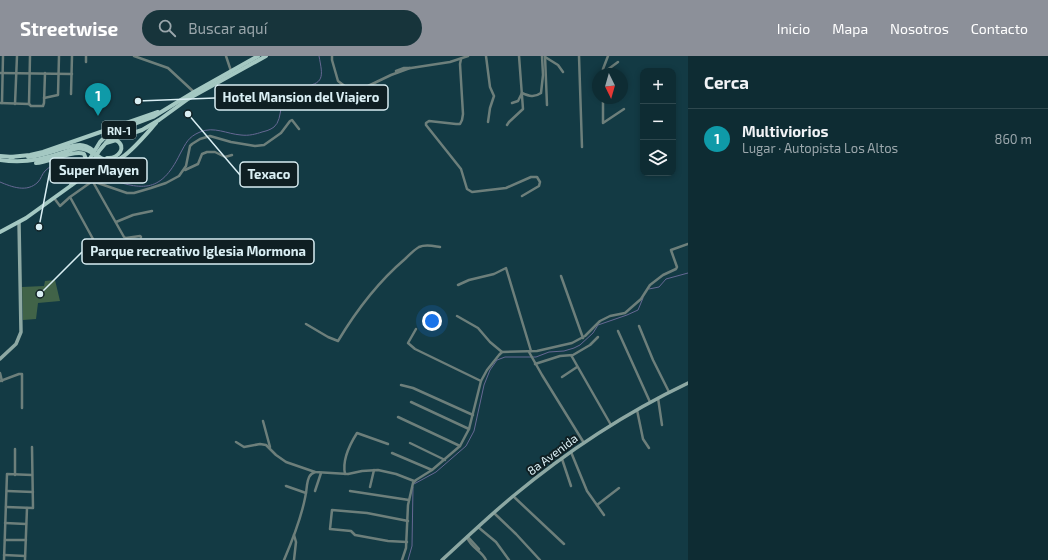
<!DOCTYPE html>
<html lang="es">
<meta charset="utf-8">
<style>
body{margin:0;font-family:"Exo 2",sans-serif;background:#17343b;color:#f1f3f6}
.controls{position:absolute;right:12px;top:12px;display:grid;overflow:hidden;border-radius:8px;box-shadow:0 2px 6px #0003}
.controls button{width:36px;height:36px;display:grid;place-items:center;padding:0;border:0;border-bottom:1px solid #2e484e;background:#0e2c33;color:#f1f3f6;font:20px sans-serif}
.compass{position:absolute;left:592px;top:12px;width:36px;height:36px;border-radius:50%;background:#0e2c33;box-shadow:0 2px 6px #0003;rotate:175deg}
.you{position:absolute;left:432px;top:265px;width:14px;height:14px;margin:-10px;border:3px solid #fff;border-radius:50%;background:#1a73e8;box-shadow:0 0 0 6px #1a73e833}
.badge{display:grid;place-items:center;width:26px;height:26px;border-radius:50%;background:#8c9099;color:#fff;font-size:13px;font-weight:700}
.pin{position:absolute;translate:-50% -33px;filter:drop-shadow(0 1px 2px #0008)}
.pin::after{content:'';position:absolute;top:21px;width:14px;height:12px;background:inherit;clip-path:polygon(0 0,100% 0,50% 100%)}
.list{margin:0;padding:0;list-style:none}
h2{display:flex;justify-content:space-between;align-items:center;height:52px;margin:0;padding:0 16px;font-size:17px}
h2 small{font-size:13px;font-weight:400;color:#9ba7ac}
.list li{display:grid;grid-template-columns:26px 1fr auto;gap:12px;align-items:center;box-sizing:border-box;height:60px;padding:0 16px;border-top:1px solid #2e484e}
.list b{display:block;font-size:15px;white-space:nowrap}
.list p{margin:0;font-size:13px;white-space:nowrap;color:#9ba7ac}
.list em{font-size:13px;font-style:normal;color:#9ba7ac}
.icon{flex:none;width:22px;height:22px;fill:none;stroke:currentColor;stroke-width:2;stroke-linecap:round;stroke-linejoin:round}
.map{position:relative;flex:none;width:688px;height:504px;overflow:hidden}
header{display:flex;align-items:center;gap:24px;box-sizing:border-box;height:56px;padding:0 20px;background:#8c9099;color:#fff}
header strong{font-size:19px}
nav{display:flex;gap:22px;margin-inline-start:auto;font-size:14px}
.search{width:280px;height:36px;background:#17343b;display:flex;align-items:center;gap:10px;box-sizing:border-box;padding:0 14px;border-radius:22px;color:#9ba7ac;font-size:15px}
main{display:flex}
aside{flex:1;background:#0e2c33}
.map>svg:first-child{display:block}
</style>
<header>
<strong>Streetwise</strong>
<div class="search"><svg class="icon" aria-label="search" viewBox="0 0 24 24"><circle cx="10" cy="10" r="6"/><path d="M15 15l6 6"/></svg>Buscar aquí</div>
<nav><a>Inicio</a><a>Mapa</a><a>Nosotros</a><a>Contacto</a></nav>
</header>
<main>
<div class="map">
<svg width="688" height="504" viewBox="0 0 688 504">
<rect width="100%" height="100%" fill="#133a44"/>
<!-- green -->
<path fill="#416348" d="M55 224 60 245 38 247 36 263 23 264 22 231 44 230 45 225Z"/>
<g fill="none" stroke-linecap="round" stroke-linejoin="round">
<!-- stream -->
<g stroke="#656893" stroke-width="1">
<path d="M87 116 98 120"/>
<path d="M103 121C141 134 160 139 180 98 186 87 188 81 200 76 214 70 227 78 241 79 249 80 256 78 262 76 266 75 270 74 274 71 284 63 278 39 289 33 292 31 297 31 301 31 325 28 323 21 319 0"/>
<path d="M0 126C12 131 27 137 38 126 41 123 42 118 45 115 49 111 53 109 58 106L81 113"/>
<path d="M649 233 659 231 666 223 688 217"/>
<path d="M414 428 436 416 466 390 474 375 484 329 490 314 497 304 505 301H536L549 296 564 295 574 292 580 289 593 277 598 269 627 259 638 254 643 242"/>
<path d="M408 504 412 490 413 431"/>
</g>
<!-- street -->
<g stroke="#6d7f7b" stroke-width="2.5">
<path d="M86 0V6"/>
<path d="M134 0 168 12 195 37"/>
<path d="M226 0 231 15"/>
<path d="M332 0V4L338 25 350 34 368 30 391 19 410 12"/>
<path d="M486 0 490 31 494 40 490 52 488 66"/>
<path d="M545 0 547 49"/>
<path d="M579 0 582 91"/>
<path d="M545 1 558 9 563 16"/>
<path d="M461 3 460 8 463 58 462 64 460 68H456L429 65 426 67V69L461 113 467 133 472 136 506 132 531 121H537L540 126 539 130 522 140"/>
<path d="M396 15 404 12H411L450 6 468 0"/>
<path d="M0 17 72 18"/>
<path d="M603 17 618 6"/>
<path d="M603 17V13L608 0"/>
<path d="M522 37C529 40 534 42 541 37L543 19 542 0"/>
<path d="M71 38 72 0"/>
<path d="M44 42 58 39 59 0"/>
<path d="M603 42V67L624 53"/>
<path d="M0 47 29 48 31 50H43L44 47 45 17"/>
<path d="M2 47 3 0"/>
<path d="M512 47 518 45 522 37"/>
<path d="M15 48 17 0"/>
<path d="M29 48 30 0"/>
<path d="M507 69 509 66 523 53 519 0"/>
<path d="M185 114 198 108 202 98 207 96H215L225 101 232 99"/>
<path d="M92 125 127 137H134L151 132 166 127 179 120 186 110 190 90 192 88 200 83 210 80 231 86 255 90 264 89 281 77 290 65 292 64 299 73"/>
<path d="M93 126 124 181 126 182 140 180 141 181"/>
<path d="M70 141 93 183"/>
<path d="M54 142 60 150 70 141 104 117 107 114V111L94 104"/>
<path d="M116 166 133 159 152 155"/>
<path d="M561 220 583 282"/>
<path d="M458 229 469 224 494 218 506 212 531 295"/>
<path d="M457 260 478 272 490 286 502 296"/>
<path d="M306 268 328 281 338 285C356 255 378 226 405 203 409 199 414 194 419 191 426 188 433 190 440 191"/>
<path d="M639 270 653 304 669 336"/>
<path d="M416 273 408 287 415 293 481 325"/>
<path d="M618 275 650 346"/>
<path d="M529 296 542 319 584 387"/>
<path d="M571 299 611 369"/>
<path d="M535 308 560 300 573 299 590 289 598 281"/>
<path d="M0 317 2 325"/>
<path d="M562 321 577 311"/>
<path d="M0 325 19 318H22V352"/>
<path d="M401 329 413 332 473 359"/>
<path d="M658 342 662 369"/>
<path d="M411 346 469 373"/>
<path d="M637 354 643 383 649 392"/>
<path d="M398 361 460 390"/>
<path d="M263 365 270 391"/>
<path d="M236 386 244 391 260 388 266 389 276 399 286 406 315 416 348 418 362 415 378 414 396 418 414 425"/>
<path d="M410 387 445 404"/>
<path d="M571 396 587 435 604 459"/>
<path d="M392 397 432 414"/>
<path d="M562 403 571 430"/>
<path d="M345 418C342 404 350 388 357 377L388 388"/>
<path d="M15 419V393"/>
<path d="M286 430 306 437"/>
<path d="M370 431 374 414"/>
<path d="M7 435 33 436"/>
<path d="M315 435 321 417"/>
<path d="M350 435 409 444"/>
<path d="M513 440 564 488"/>
<path d="M597 449 619 432"/>
<path d="M6 451 33 452 32 391"/>
<path d="M494 457 516 478 540 504"/>
<path d="M5 467 26 468"/>
<path d="M478 471 496 486 509 504"/>
<path d="M294 479 296 486 294 504"/>
<path d="M467 481C471 492 481 494 486 504"/>
<path d="M469 482 479 493"/>
<path d="M5 484H26"/>
<path d="M407 486 388 485 355 479 351 475 330 473 332 454 367 457 408 465"/>
<path d="M4 499 25 500"/>
<path d="M4 504 7 418 32 419"/>
<path d="M25 504 27 452"/>
<path d="M284 504C293 483 305 452 307 429 308 423 309 418 315 416"/>
<path d="M402 504 406 492 408 449 413 427 416 424 432 414 460 390 469 373 481 325 487 314 499 299 502 296 537 295 572 287 585 280 600 265 610 260 625 257 641 243 650 229 663 219 676 213 677 211 672 197 671 194 688 188"/>
</g>
<!-- secondary -->
<g stroke="#8da8a3" stroke-width="3.5">
<path d="M0 303 16 288 21 276 19 166"/>
<path d="M442 504C465 483 488 461 512 441 566 396 625 357 688 327"/>
</g>
<!-- primary -->
<g stroke="#a4c8c2" stroke-width="4">
<path d="M106 87 116 84C128 91 118 103 107 102"/>
<path d="M0 100 13 101"/>
<path d="M10 101 30 99 43 96 158 56"/>
<path d="M28 101C45 100 63 90 80 89 85 89 90 92 94 95"/>
<path d="M0 104C28 108 48 102 74 93 85 91 92 97 101 102 107 105 113 106 119 103 130 98 147 77 156 67"/>
<path d="M36 107C49 106 75 93 84 98L86 103V109"/>
<path d="M71 129 86 109 100 86 108 78 153 61 194 36 258 0"/>
<path d="M0 176 26 162 76 126 89 112 99 95 110 82 133 77 142 74 159 64 188 43 266 0"/>
</g>
</g>
<g text-anchor="middle" dominant-baseline="central" stroke-width="4" stroke-linejoin="round" paint-order="stroke">
<!-- shield labels -->
<rect fill="#0f1f23" stroke="#9cb0b5" stroke-width="1" x="102" y="65" width="34" height="18" rx="3"/>
<g font-size="11" font-weight="bold" fill="#d9eef3">
<text x="119" y="74">RN-1</text>
</g>
<!-- street labels -->
<g font-size="12" fill="#d9eef3" stroke="#0f1f23">
<text transform="translate(552 398) rotate(-37)">8a Avenida</text>
</g>
</g>
<!-- callouts -->
<path fill="none" stroke="#d9eef3" stroke-width="1.5" d="M138 45L215 42M39 171L50 114M188 58L240 119M40 238L82 196"/>
<g fill="#d9eef3" stroke="#0f1f23" stroke-width="1.5">
<circle cx="138" cy="45" r="4"/>
<circle cx="39" cy="171" r="4"/>
<circle cx="188" cy="58" r="4"/>
<circle cx="40" cy="238" r="4"/>
</g>
<g fill="#0f1f23" stroke="#d9eef3" stroke-width="1.5">
<rect x="215" y="29" width="173" height="25" rx="4"/>
<rect x="50" y="102" width="97" height="25" rx="4"/>
<rect x="240" y="106" width="58" height="25" rx="4"/>
<rect x="82" y="183" width="232" height="25" rx="4"/>
</g>
<g font-size="13" text-anchor="middle" font-weight="bold" fill="#d9eef3">
<text x="301" y="46">Hotel Mansion del Viajero</text>
<text x="99" y="119">Super Mayen</text>
<text x="269" y="123">Texaco</text>
<text x="198" y="200">Parque recreativo Iglesia Mormona</text>
</g>
</svg>
<div class="controls">
<button>+</button>
<button>−</button>
<button><svg class="icon" aria-label="layers" viewBox="0 0 24 24"><path d="M12 4l9 5-9 5-9-5zM3 14l9 5 9-5"/></svg></button>
</div>
<svg class="compass" viewBox="-18 -18 36 36"><path d="M0-13l5 13h-10z" fill="#e53935"/><path d="M0 13l5-13h-10z" fill="#9ba7ac"/></svg>
<div class="you"></div>
<div class="pin badge" style="left:98px;top:60px;background:#0f9aa8">1</div>
</div>
<aside>
<h2>Cerca<small></small></h2>
<ul class="list">
<li><span class="badge" style="background:#0f9aa8">1</span><div><b>Multiviorios</b><p>Lugar · Autopista Los Altos</p></div><em>860 m</em></li>
</ul>
</aside>
</main>
